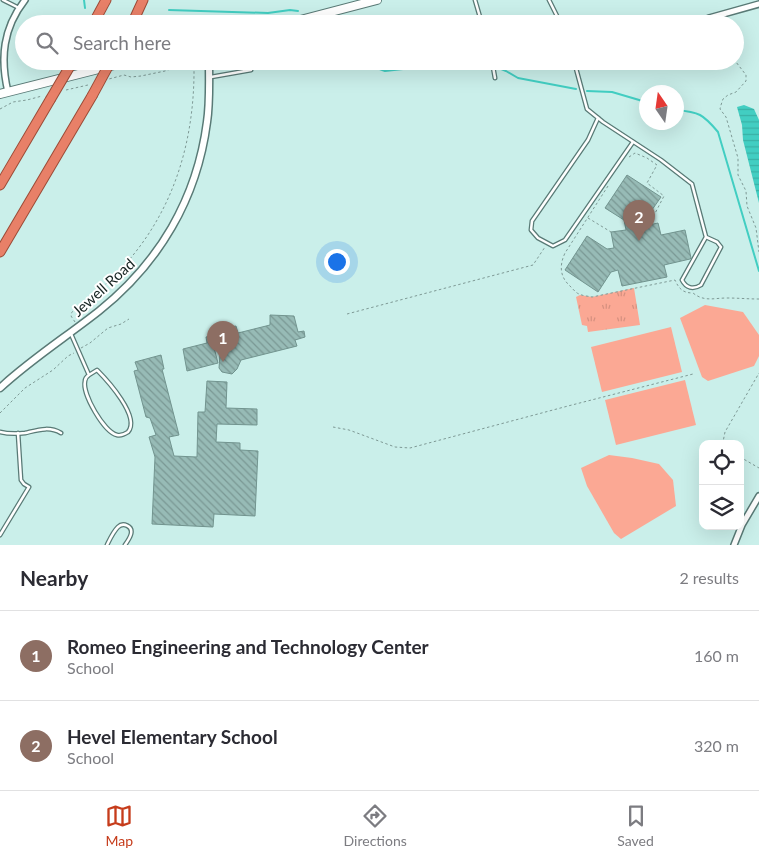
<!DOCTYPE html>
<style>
body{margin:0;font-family:Lato,sans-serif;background:#f2f2f3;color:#2b2b33}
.controls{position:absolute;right:15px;bottom:15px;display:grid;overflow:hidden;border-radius:10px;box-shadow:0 5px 20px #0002}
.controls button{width:45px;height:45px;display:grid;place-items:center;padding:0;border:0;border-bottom:1px solid #e1e1e2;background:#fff;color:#2b2b33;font:25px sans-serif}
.compass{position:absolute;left:639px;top:85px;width:45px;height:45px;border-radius:50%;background:#fff;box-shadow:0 5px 20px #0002;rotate:347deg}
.you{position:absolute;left:336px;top:261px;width:18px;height:18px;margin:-12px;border:4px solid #fff;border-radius:50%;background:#1a73e8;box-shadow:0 0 0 8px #1a73e833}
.badge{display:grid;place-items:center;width:32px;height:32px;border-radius:50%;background:#c63c1b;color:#fff;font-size:16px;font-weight:700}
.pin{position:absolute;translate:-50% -41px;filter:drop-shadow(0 1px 2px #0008)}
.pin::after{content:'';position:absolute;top:26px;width:18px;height:15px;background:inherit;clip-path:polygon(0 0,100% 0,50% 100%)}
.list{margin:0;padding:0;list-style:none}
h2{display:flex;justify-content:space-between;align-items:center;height:65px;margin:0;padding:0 20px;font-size:21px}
h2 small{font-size:16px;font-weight:400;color:#7c7c81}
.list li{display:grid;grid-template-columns:32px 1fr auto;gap:15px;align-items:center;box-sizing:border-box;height:90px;padding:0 20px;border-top:1px solid #e1e1e2}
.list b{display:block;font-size:19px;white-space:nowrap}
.list p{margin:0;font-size:16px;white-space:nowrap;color:#7c7c81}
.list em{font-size:16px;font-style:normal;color:#7c7c81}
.icon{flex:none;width:28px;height:28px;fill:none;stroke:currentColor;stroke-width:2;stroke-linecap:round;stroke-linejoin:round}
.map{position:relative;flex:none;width:759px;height:545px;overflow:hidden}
.search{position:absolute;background:#fff;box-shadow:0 5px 20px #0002;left:15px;right:15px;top:15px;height:55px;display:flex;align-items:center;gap:12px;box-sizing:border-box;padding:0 18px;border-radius:28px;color:#7c7c81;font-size:19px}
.sheet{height:245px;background:#fff}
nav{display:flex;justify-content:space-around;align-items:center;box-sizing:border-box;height:70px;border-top:1px solid #e1e1e2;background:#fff;font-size:14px;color:#7c7c81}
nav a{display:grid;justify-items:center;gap:2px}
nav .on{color:#c63c1b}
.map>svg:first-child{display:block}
</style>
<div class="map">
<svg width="759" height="545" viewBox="0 0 759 545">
<defs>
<pattern id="park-tufts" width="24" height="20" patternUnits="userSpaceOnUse" patternTransform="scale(1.25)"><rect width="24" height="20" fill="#fba894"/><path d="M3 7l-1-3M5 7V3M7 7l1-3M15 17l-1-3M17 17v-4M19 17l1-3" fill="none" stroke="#d6907f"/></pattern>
<pattern id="water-rules" width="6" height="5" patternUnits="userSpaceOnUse" patternTransform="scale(1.25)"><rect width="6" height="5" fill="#42cec2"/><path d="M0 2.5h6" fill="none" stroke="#39b1a6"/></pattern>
<pattern id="building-back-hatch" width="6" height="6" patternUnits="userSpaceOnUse" patternTransform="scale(1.25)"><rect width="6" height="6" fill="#97bbb6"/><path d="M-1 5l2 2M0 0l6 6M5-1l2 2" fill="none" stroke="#7a9894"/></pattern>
</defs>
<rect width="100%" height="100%" fill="#caefea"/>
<!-- park -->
<path fill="url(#park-tufts)" d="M634 288 640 325 588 332 587 326 582 325 576 297 580 295 592 297Z"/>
<!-- pitch -->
<g fill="#fba894">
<path d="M705 305 743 312 759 335V356L754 366 708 381 702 377 680 318Z"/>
<path d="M671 327 682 372 602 392 591 347Z"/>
<path d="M685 380 696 425 616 445 605 400Z"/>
<path d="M609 455 632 458 659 464 673 480 676 506 621 539 614 533 587 486 581 468Z"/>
</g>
<!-- water -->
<path fill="url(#water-rules)" d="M744 105 754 109 759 120V203L743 140 742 125 737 107Z"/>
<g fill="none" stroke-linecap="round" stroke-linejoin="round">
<!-- stream -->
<g stroke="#42cec2" stroke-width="2">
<path d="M84 0 85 8"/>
<path d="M169 10 268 13 290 10 298 11"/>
<path d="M358 61 385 71 403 69 418 64 466 66 487 63 506 71 518 78 576 89"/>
<path d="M587 91 612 92 646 102"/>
<path d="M676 110C699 112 703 114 718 132L759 271"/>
</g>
</g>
<!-- building -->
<g fill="url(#building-back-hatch)" stroke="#72948f">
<path d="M627 175 661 197 647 217 649 225 658 223 661 235 685 230 691 258 690 259 664 265 667 277 622 286 618 270 611 272 598 292 565 270 587 236 607 249 614 248 611 232 626 230 624 220 605 208Z"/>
<path d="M270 315 294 316 298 332 304 331 305 337 295 340 297 346 241 360 237 369 232 374 222 372 219 368 222 329 236 326 238 333 270 325Z"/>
<path d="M211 336 218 363 187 371 183 349 207 343 206 337Z"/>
<path d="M161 355 164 369H162L179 435 169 437 174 456 197 457 198 412H205L207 381 227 382 226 408 257 409V425L217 424 216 442 240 443V450L258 451 255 516 214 514 213 527 152 524 155 457 149 437 156 435 150 418 146 417 134 371 138 370 135 362Z"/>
</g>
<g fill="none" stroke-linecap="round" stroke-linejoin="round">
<defs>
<g id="service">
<path d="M3 0 19 8"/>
<path d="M475 0 482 24"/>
<path d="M549 0 561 24"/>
<path d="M492 61 495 78"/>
<path d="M574 61 587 109 603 122 661 160 692 184 706 237 682 280C686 288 693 290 701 285L721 247 717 242 706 237"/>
<path d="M211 77 251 70"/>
<path d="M598 118 588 140 532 221 531 230 538 238 553 246 565 240 633 142"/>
<path d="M71 334 89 375 97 370C107 380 141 417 128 432 125 434 121 436 117 435 104 432 82 394 85 381 85 378 86 377 89 375"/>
<path d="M0 432C8 434 16 434 25 433 38 430 49 426 61 433"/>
<path d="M0 535 29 487 24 484 21 480 18 433"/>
<path d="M107 545C110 539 113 532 118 527 123 522 133 526 131 534 130 538 127 542 125 545"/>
</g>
<g id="minor">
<path d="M701 24 709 18 759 4"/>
<path d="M8 92C0 58 3 28 25 0"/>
<path d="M734 545 742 525 759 496"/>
</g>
<path id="tertiary" d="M0 388C30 360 66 337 99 311 159 263 197 199 207 122 210 102 209 81 209 61"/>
<g id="secondary">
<path d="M285 24 377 0"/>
<path d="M0 94 130 61"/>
</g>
<g id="trunk">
<path d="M93 24 106 0"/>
<path d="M132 24 143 0"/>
<path d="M0 185 50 100"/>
<path d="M0 252 92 96"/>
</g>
</defs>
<!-- service casing -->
<use href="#service" stroke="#597a76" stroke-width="5"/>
<!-- minor casing -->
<use href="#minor" stroke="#597a76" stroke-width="8"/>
<!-- tertiary casing -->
<use href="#tertiary" stroke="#597a76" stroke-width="9"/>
<!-- secondary casing -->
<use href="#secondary" stroke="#597a76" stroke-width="10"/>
<!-- trunk casing -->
<use href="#trunk" stroke="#9b4b37" stroke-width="11"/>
<!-- path -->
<g stroke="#7e9995" stroke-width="1" stroke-dasharray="2.5 2.5" stroke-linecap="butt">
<path d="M725 21 726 24"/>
<path d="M735 44 738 51 736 62 746 75V81L736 92 728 95 723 99 721 105 720 109 726 117 738 158V175L746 191 747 206 756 228 759 252"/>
<path d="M66 90 88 85"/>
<path d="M0 109 13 102 27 100 42 96"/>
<path d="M629 157 635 153 647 158 657 165 647 183 664 196 649 225"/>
<path d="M608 186 565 253C559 266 560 277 570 286 573 289 576 293 579 294 583 296 588 296 592 297L675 280C679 289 683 293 693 293 704 302 714 298 727 298 738 298 748 299 759 299"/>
<path d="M588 218 611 232"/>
<path d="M347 314 533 265 545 247"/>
<path d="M75 322 71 316C72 312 71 313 74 310 79 305 85 302 89 298 100 289 111 280 120 270 171 216 193 148 194 75V70L190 66 181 65 165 71 141 76 131 77 124 75 109 79"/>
<path d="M81 348 90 343 108 328 121 324 129 319"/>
<path d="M0 413 25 388 53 370 68 356 74 353"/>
<path d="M333 427 349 430 395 447 410 448 568 406 693 374"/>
<path d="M724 444 723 442 725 432 759 373"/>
<path d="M740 457 759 468"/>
</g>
<!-- service -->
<use href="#service" stroke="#fff" stroke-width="2.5"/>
<!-- minor -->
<use href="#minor" stroke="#fff" stroke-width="5"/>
<!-- tertiary -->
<use href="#tertiary" stroke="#fff" stroke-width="6"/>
<!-- secondary -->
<use href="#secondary" stroke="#fff" stroke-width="8"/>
<!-- trunk -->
<use href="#trunk" stroke="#e88068" stroke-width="9"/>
<defs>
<g id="trunk-bridge">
<path d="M92 96 111 61"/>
<path d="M50 100 73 61"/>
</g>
</defs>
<!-- trunk-bridge casing -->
<use href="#trunk-bridge" stroke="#9b4b37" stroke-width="11" stroke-linecap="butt"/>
<!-- trunk-bridge -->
<use href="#trunk-bridge" stroke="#e88068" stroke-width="9"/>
</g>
<g text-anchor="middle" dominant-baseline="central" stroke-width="4" stroke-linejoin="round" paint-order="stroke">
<!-- street labels -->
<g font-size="15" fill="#162422" stroke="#fff">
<text transform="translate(103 287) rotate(-42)">Jewell Road</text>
</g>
</g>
</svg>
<div class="controls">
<button><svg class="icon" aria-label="locate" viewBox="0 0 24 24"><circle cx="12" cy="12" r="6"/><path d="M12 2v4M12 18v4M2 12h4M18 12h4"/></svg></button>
<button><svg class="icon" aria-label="layers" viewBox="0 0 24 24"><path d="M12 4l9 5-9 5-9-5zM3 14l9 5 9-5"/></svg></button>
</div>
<svg class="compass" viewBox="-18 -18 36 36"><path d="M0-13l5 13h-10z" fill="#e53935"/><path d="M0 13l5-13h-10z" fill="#7c7c81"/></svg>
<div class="you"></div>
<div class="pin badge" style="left:223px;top:362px;background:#8d6e63">1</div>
<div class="pin badge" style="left:639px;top:241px;background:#8d6e63">2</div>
<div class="search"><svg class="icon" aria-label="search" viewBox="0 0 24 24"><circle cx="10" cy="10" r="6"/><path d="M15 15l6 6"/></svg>Search here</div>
</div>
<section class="sheet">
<h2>Nearby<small>2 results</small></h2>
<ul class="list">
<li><span class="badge" style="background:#8d6e63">1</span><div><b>Romeo Engineering and Technology Center</b><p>School</p></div><em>160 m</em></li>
<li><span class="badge" style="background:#8d6e63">2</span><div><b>Hevel Elementary School</b><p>School</p></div><em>320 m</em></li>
</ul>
</section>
<nav>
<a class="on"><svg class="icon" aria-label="map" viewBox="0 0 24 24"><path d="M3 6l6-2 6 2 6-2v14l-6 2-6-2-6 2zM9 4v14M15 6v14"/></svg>Map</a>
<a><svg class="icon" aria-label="directions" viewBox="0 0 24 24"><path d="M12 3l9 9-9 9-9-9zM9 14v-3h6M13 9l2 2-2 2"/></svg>Directions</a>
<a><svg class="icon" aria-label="saved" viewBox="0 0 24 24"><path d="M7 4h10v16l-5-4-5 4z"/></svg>Saved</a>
</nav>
